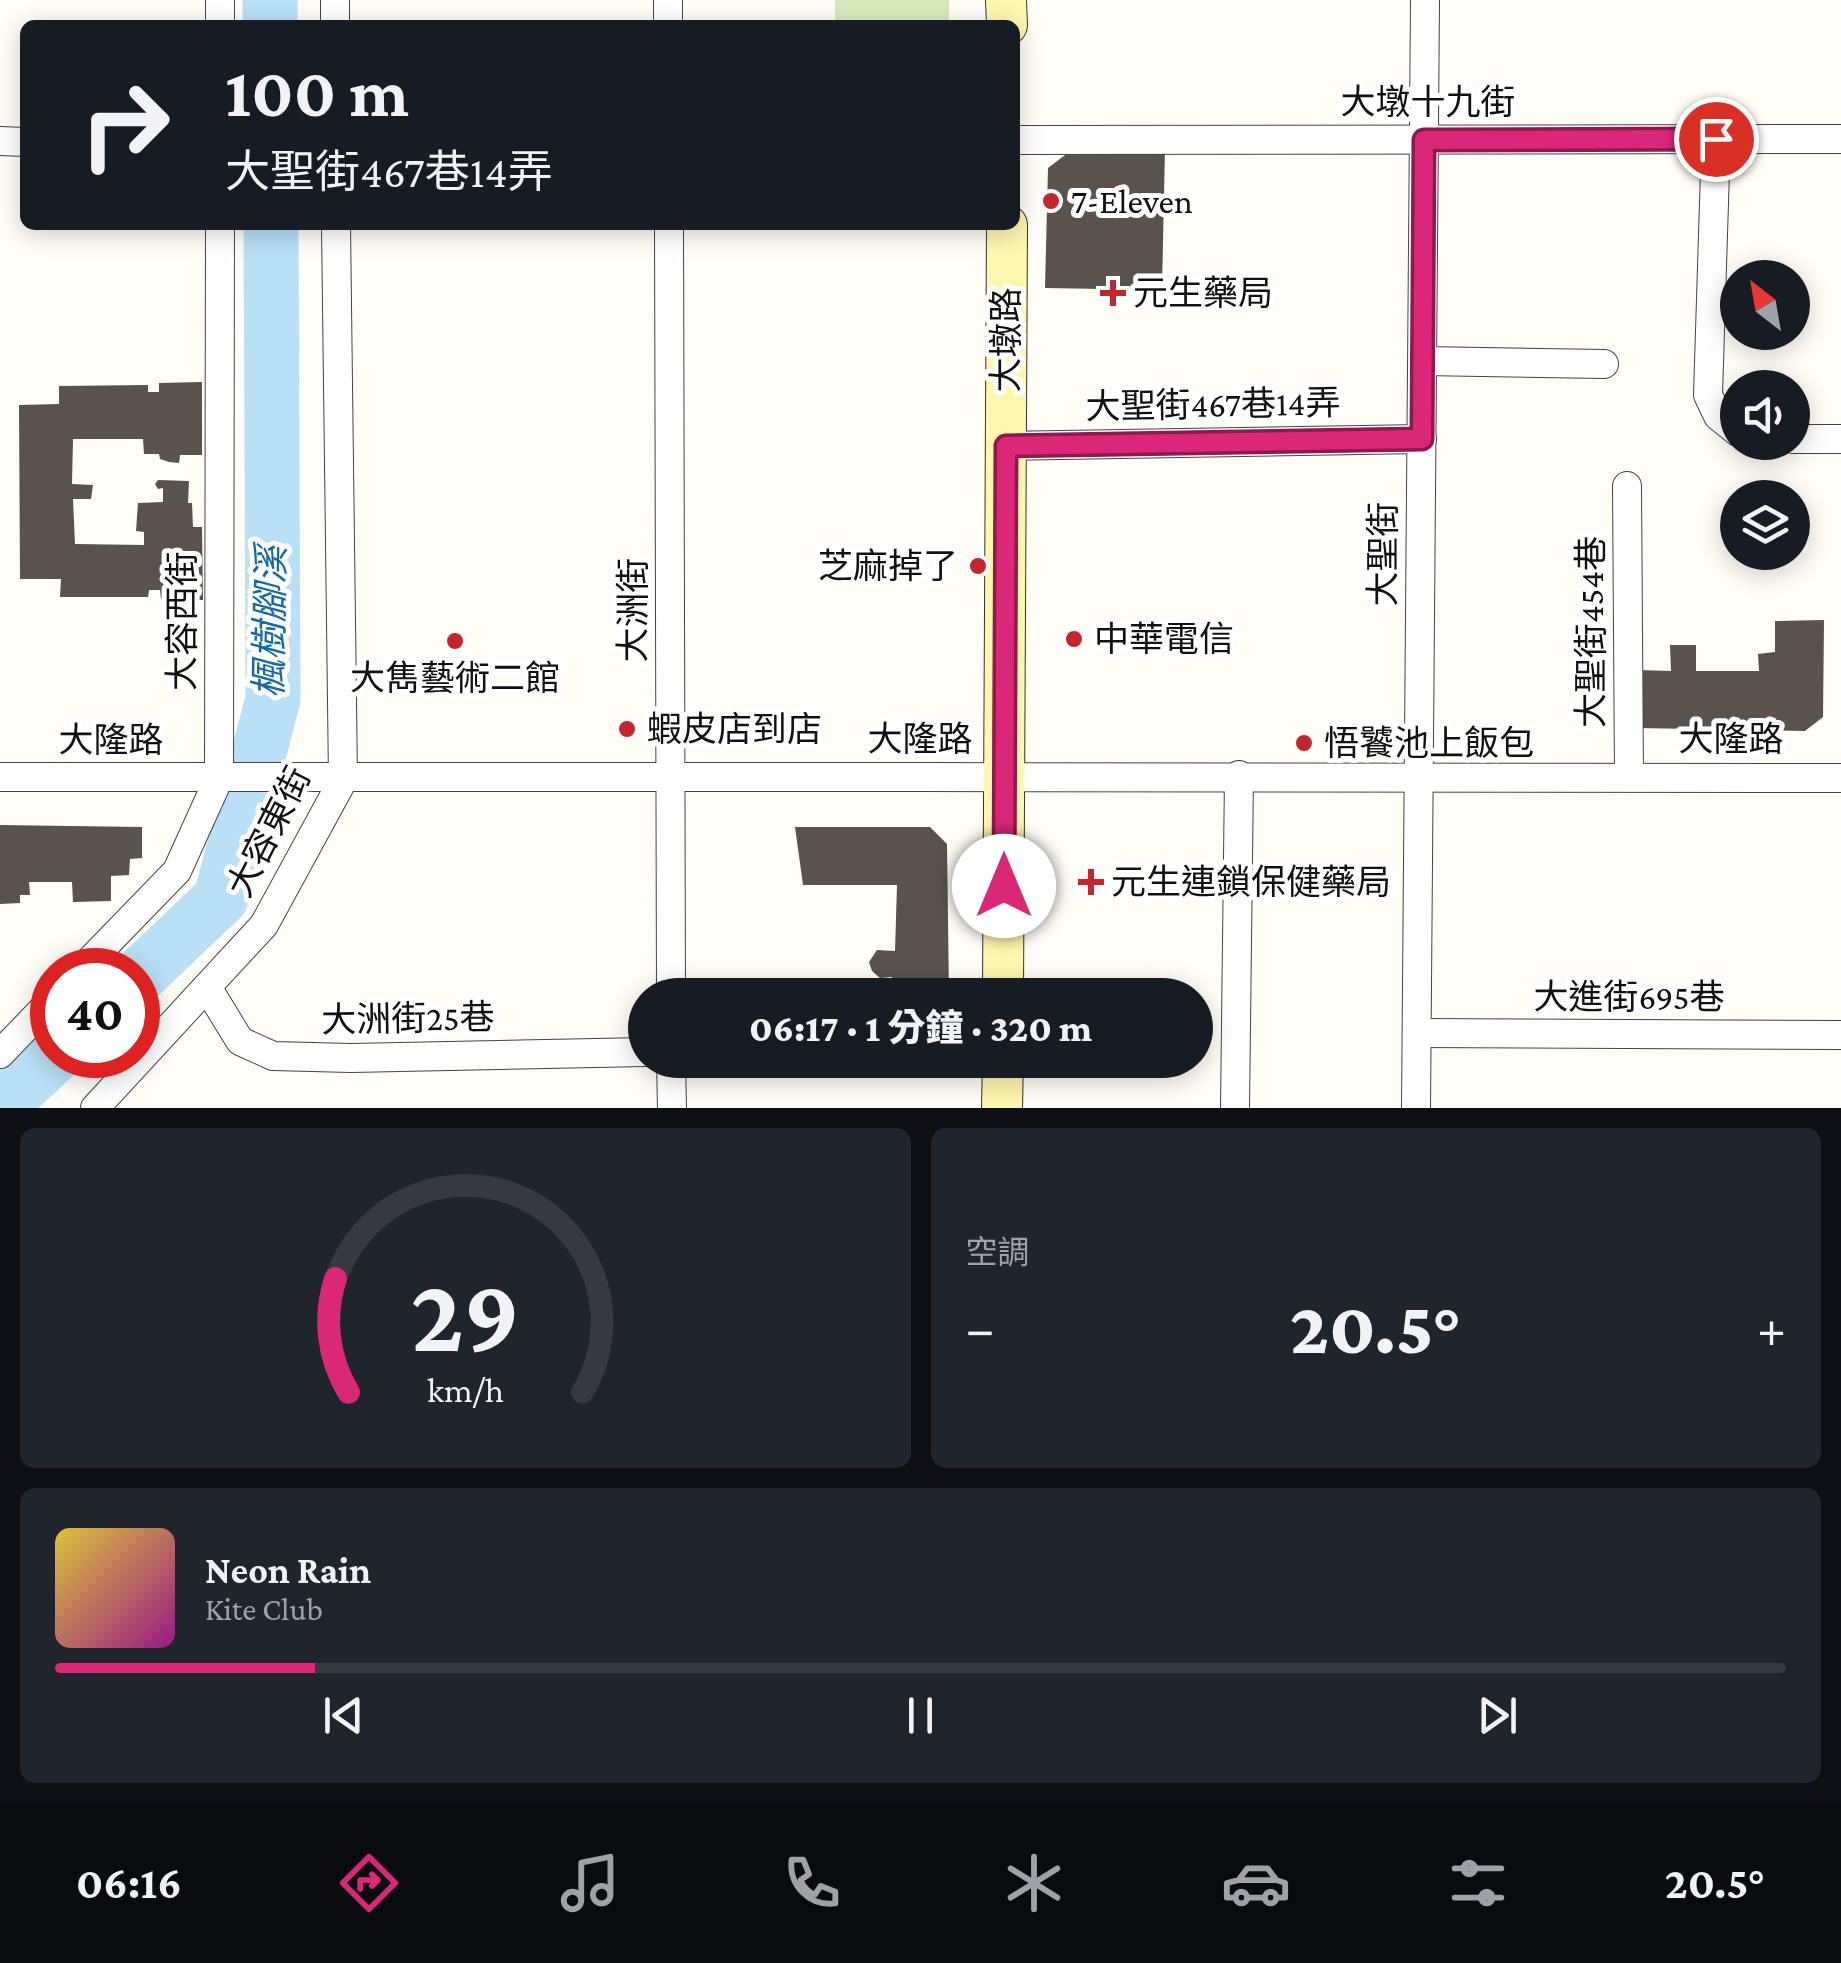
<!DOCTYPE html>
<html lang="zh-TW">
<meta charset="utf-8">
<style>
:root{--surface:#171b24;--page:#20242c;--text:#f1f3f6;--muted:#9ea1a6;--line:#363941;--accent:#db2777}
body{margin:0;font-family:"Crimson Pro","Noto Sans TC",serif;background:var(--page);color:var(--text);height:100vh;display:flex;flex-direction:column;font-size:38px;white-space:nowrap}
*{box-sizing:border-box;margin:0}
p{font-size:32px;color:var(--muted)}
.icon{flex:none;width:55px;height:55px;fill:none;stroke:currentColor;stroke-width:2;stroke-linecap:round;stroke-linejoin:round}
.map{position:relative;height:1108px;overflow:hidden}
.sheet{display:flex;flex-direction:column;gap:20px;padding:20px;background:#0d0f14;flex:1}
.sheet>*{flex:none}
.hud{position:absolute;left:20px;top:20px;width:1000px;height:210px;border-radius:15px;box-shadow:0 5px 25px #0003;background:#171b24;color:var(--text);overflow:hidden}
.needle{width:65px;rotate:329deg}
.controls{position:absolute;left:1720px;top:260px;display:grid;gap:20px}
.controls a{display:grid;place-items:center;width:90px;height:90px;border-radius:50%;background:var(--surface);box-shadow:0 5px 25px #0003;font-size:50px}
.speed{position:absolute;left:30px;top:948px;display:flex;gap:20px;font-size:50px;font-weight:700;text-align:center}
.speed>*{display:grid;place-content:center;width:130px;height:130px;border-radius:50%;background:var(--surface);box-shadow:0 5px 25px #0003;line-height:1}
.speed .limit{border:15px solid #d22;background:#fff;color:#111}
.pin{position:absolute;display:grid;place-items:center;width:85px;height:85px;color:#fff;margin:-42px;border:5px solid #fff;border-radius:50%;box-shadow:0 2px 10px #0007}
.me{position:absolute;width:110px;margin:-55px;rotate:0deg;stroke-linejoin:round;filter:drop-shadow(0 0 8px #0008)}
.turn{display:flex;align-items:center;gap:35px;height:210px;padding:0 40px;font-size:45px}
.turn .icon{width:130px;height:130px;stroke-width:2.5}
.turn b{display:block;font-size:70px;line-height:85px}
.big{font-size:75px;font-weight:800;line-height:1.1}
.sheet .widget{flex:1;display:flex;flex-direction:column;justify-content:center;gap:15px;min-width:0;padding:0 35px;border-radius:15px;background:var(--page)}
.sheet .dial{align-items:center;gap:0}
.dial svg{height:260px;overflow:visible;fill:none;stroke:var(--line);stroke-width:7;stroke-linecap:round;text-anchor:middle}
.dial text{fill:var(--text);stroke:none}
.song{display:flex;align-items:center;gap:30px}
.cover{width:120px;height:120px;border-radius:15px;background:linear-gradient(135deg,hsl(50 70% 55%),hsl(310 70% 35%))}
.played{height:10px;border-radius:5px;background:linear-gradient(90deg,var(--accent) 15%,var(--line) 15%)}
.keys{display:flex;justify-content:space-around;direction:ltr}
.heat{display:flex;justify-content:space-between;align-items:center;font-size:55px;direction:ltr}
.sheet .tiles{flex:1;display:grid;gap:20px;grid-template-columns:1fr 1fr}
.widget:last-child{grid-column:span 2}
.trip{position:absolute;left:628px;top:978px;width:585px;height:100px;border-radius:50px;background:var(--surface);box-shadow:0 5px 25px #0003;font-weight:800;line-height:100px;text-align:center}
.menu{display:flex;height:160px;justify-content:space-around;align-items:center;background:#090b0e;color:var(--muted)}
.menu .icon{width:70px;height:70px}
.menu .current{color:var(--accent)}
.menu b{font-size:45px;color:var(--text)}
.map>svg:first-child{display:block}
.green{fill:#d5ebbd}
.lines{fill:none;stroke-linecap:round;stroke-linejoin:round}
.river{stroke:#b9e0f7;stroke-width:55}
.building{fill:#5a524d}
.street-casing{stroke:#444;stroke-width:30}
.secondary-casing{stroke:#333;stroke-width:42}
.street{stroke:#fff;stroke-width:28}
.secondary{stroke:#fff6b0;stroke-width:40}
.route-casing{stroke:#8e194d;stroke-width:25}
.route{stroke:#db2777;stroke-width:18}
.poi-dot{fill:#c4262e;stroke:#fff;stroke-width:4}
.labels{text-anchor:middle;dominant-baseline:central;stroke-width:10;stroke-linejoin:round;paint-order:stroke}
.street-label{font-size:35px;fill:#111;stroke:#fff}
.poi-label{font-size:35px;fill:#111;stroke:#fff;text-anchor:start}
.water-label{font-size:38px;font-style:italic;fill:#1768a6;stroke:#fff}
</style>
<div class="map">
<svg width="1841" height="1108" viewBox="0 0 1841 1108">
<rect width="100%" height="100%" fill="#fffdf5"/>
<!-- green -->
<rect class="green" x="835" y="0" width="114" height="25"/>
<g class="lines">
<!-- river -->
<g class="river">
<path d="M270 0V25"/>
<path d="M138 977 221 898 273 699 271 225"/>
<path d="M0 1106 55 1055"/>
</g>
</g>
<!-- building -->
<g class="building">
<path d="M1165 149 1162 290 1045 288 1048 168 1069 152Z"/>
<path d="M202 382V455H180L179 463 169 462 160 459 159 454H144L143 439H73L72 484 93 485 91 499H73L75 544 144 545V532L136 531 138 503 163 502V488L158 489 155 484 158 480 189 481 188 503H192L193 527H202L203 600 161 599 160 590H149L148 597H60L61 579H20L19 405 59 404V386L148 385V392H159V383Z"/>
<path d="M1824 620 1823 717 1805 731 1637 728 1638 670 1671 671 1670 645H1696V671H1759L1758 654 1775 652V621Z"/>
<path d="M0 825 142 827V858L130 859 129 875 111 876V901L73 902 72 882H29L30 895H20V903L0 904Z"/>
<path d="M795 827H930L947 844 949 995H893L892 977 880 978 872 971 869 962 877 950 895 951 897 885H803Z"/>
</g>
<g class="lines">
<defs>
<g id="street">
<path d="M220 0V25"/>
<path d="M668 0V25"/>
<path d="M335 25V0"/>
<path d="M1716 139 1708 395 1718 416 1738 432"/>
<path d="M1015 140 1841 139"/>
<path d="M0 141 25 142"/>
<path d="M669 225 671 995"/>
<path d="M1423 361 1604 364"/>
<path d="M1792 439H1841"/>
<path d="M1005 446 1422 439"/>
<path d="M1627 486 1629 776"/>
<path d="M0 777C614 781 1227 773 1841 778"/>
<path d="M81 970 177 871 219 778 220 225"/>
<path d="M207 987 240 1041 273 1056 351 1058 645 1052"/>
<path d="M1417 1033 1841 1035"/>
<path d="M0 1054 52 1000"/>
<path d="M671 1060 672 1108"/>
<path d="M95 1108 264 925 343 780 336 225"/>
<path d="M1235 1108 1239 775"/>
<path d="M1416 1108 1425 0"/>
</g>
<g id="secondary">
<path d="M1006 0 1007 25"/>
<path d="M1003 995 1007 225"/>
<path d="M1002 1108 1003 1060"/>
</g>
</defs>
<!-- street casing -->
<use href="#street" class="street-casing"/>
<!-- secondary casing -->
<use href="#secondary" class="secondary-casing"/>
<!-- street -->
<use href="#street" class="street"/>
<!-- secondary -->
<use href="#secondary" class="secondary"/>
</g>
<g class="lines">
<defs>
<path id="route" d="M1004 886 1006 446 1422 439 1424 140 1716 139"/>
</defs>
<!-- route casing -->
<use href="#route" class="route-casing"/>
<!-- route -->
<use href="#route" class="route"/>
</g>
<!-- markers -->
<g class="poi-dot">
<circle cx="1051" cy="201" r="10"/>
<path d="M1108 278h10v10h10v10h-10v10h-10v-10h-10v-10h10z"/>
<circle cx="978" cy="566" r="10"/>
<circle cx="1074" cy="639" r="10"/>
<circle cx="455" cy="641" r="10"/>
<circle cx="627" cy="729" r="10"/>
<circle cx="1304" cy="743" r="10"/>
<path d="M1086 867h10v10h10v10h-10v10h-10v-10h-10v-10h10z"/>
</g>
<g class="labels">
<!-- street labels -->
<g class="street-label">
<text x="1428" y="102">大墩十九街</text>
<text transform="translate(1006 340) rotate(-90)">大墩路</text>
<text transform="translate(1213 405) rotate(-1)">大聖街467巷14弄</text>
<text transform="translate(1383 554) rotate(-90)">大聖街</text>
<text transform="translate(633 610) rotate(-90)">大洲街</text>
<text transform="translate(182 621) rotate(-90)">大容西街</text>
<text transform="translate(1591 632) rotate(-90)">大聖街454巷</text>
<text x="920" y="739">大隆路</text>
<text x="1731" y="739">大隆路</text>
<text x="111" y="740">大隆路</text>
<text transform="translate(269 832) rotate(-63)">大容東街</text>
<text x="1629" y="997">大進街695巷</text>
<text transform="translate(408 1019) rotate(-1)">大洲街25巷</text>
</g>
<!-- poi labels -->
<g class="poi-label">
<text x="1071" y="201">7-Eleven</text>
<text x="1133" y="293">元生藥局</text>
<text x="958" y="566" text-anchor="end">芝麻掉了</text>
<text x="1094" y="639">中華電信</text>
<text x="455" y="678" text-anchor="middle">大雋藝術二館</text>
<text x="647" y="729">蝦皮店到店</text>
<text x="1324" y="743">悟饕池上飯包</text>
<text x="1111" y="882">元生連鎖保健藥局</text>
</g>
<!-- water labels -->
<g class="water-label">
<text transform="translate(270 622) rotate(-89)">楓樹腳溪</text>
</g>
</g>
</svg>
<div class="controls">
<a><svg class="needle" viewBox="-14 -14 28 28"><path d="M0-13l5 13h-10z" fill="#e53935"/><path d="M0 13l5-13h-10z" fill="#9ea1a6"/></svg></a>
<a><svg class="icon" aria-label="sound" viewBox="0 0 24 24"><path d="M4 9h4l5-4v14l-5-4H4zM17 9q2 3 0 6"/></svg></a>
<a><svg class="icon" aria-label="layers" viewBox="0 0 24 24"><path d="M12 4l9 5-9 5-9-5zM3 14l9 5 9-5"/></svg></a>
</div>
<div class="speed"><div class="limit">40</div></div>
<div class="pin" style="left:1716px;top:139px;background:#d93025"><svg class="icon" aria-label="arrive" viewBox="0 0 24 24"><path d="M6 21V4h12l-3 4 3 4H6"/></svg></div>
<svg class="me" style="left:1004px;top:886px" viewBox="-20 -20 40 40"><circle r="19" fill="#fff"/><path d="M0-13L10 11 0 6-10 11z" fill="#db2777"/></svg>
<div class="trip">06:17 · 1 分鐘 · 320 m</div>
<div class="hud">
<div class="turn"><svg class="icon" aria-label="right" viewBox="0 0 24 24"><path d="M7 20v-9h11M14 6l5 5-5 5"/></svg><div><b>100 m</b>大聖街467巷14弄</div></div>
</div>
</div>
<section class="sheet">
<div class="tiles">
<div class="widget dial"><svg viewBox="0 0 100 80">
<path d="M14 69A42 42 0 1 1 86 69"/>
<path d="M14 69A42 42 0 0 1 10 34" stroke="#db2777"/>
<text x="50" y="56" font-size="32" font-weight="700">29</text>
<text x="50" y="72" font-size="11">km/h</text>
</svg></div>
<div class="widget"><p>空調</p>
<div class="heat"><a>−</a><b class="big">20.5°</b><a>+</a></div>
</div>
<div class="widget">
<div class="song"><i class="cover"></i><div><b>Neon Rain</b><p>Kite Club</p></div></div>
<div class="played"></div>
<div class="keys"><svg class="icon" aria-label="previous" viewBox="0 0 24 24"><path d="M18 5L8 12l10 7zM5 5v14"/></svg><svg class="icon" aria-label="pause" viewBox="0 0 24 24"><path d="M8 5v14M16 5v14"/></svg><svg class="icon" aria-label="next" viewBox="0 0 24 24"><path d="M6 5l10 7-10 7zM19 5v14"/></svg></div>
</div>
</div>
</section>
<nav class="menu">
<b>06:16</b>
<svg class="icon current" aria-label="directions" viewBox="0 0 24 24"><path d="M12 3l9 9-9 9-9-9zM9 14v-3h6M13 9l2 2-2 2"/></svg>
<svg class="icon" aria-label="music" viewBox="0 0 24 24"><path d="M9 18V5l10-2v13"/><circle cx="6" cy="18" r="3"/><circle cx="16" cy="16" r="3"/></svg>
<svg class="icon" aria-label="phone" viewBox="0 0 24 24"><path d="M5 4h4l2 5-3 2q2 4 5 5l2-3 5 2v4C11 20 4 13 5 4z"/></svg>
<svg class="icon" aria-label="climate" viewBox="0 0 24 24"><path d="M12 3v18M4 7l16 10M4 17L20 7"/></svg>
<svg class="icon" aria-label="car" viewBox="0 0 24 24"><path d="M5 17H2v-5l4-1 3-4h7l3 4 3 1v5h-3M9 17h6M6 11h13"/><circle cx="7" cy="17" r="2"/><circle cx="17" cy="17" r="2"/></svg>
<svg class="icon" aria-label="filters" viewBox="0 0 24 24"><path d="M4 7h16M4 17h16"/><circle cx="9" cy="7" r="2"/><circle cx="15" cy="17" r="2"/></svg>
<b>20.5°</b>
</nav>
